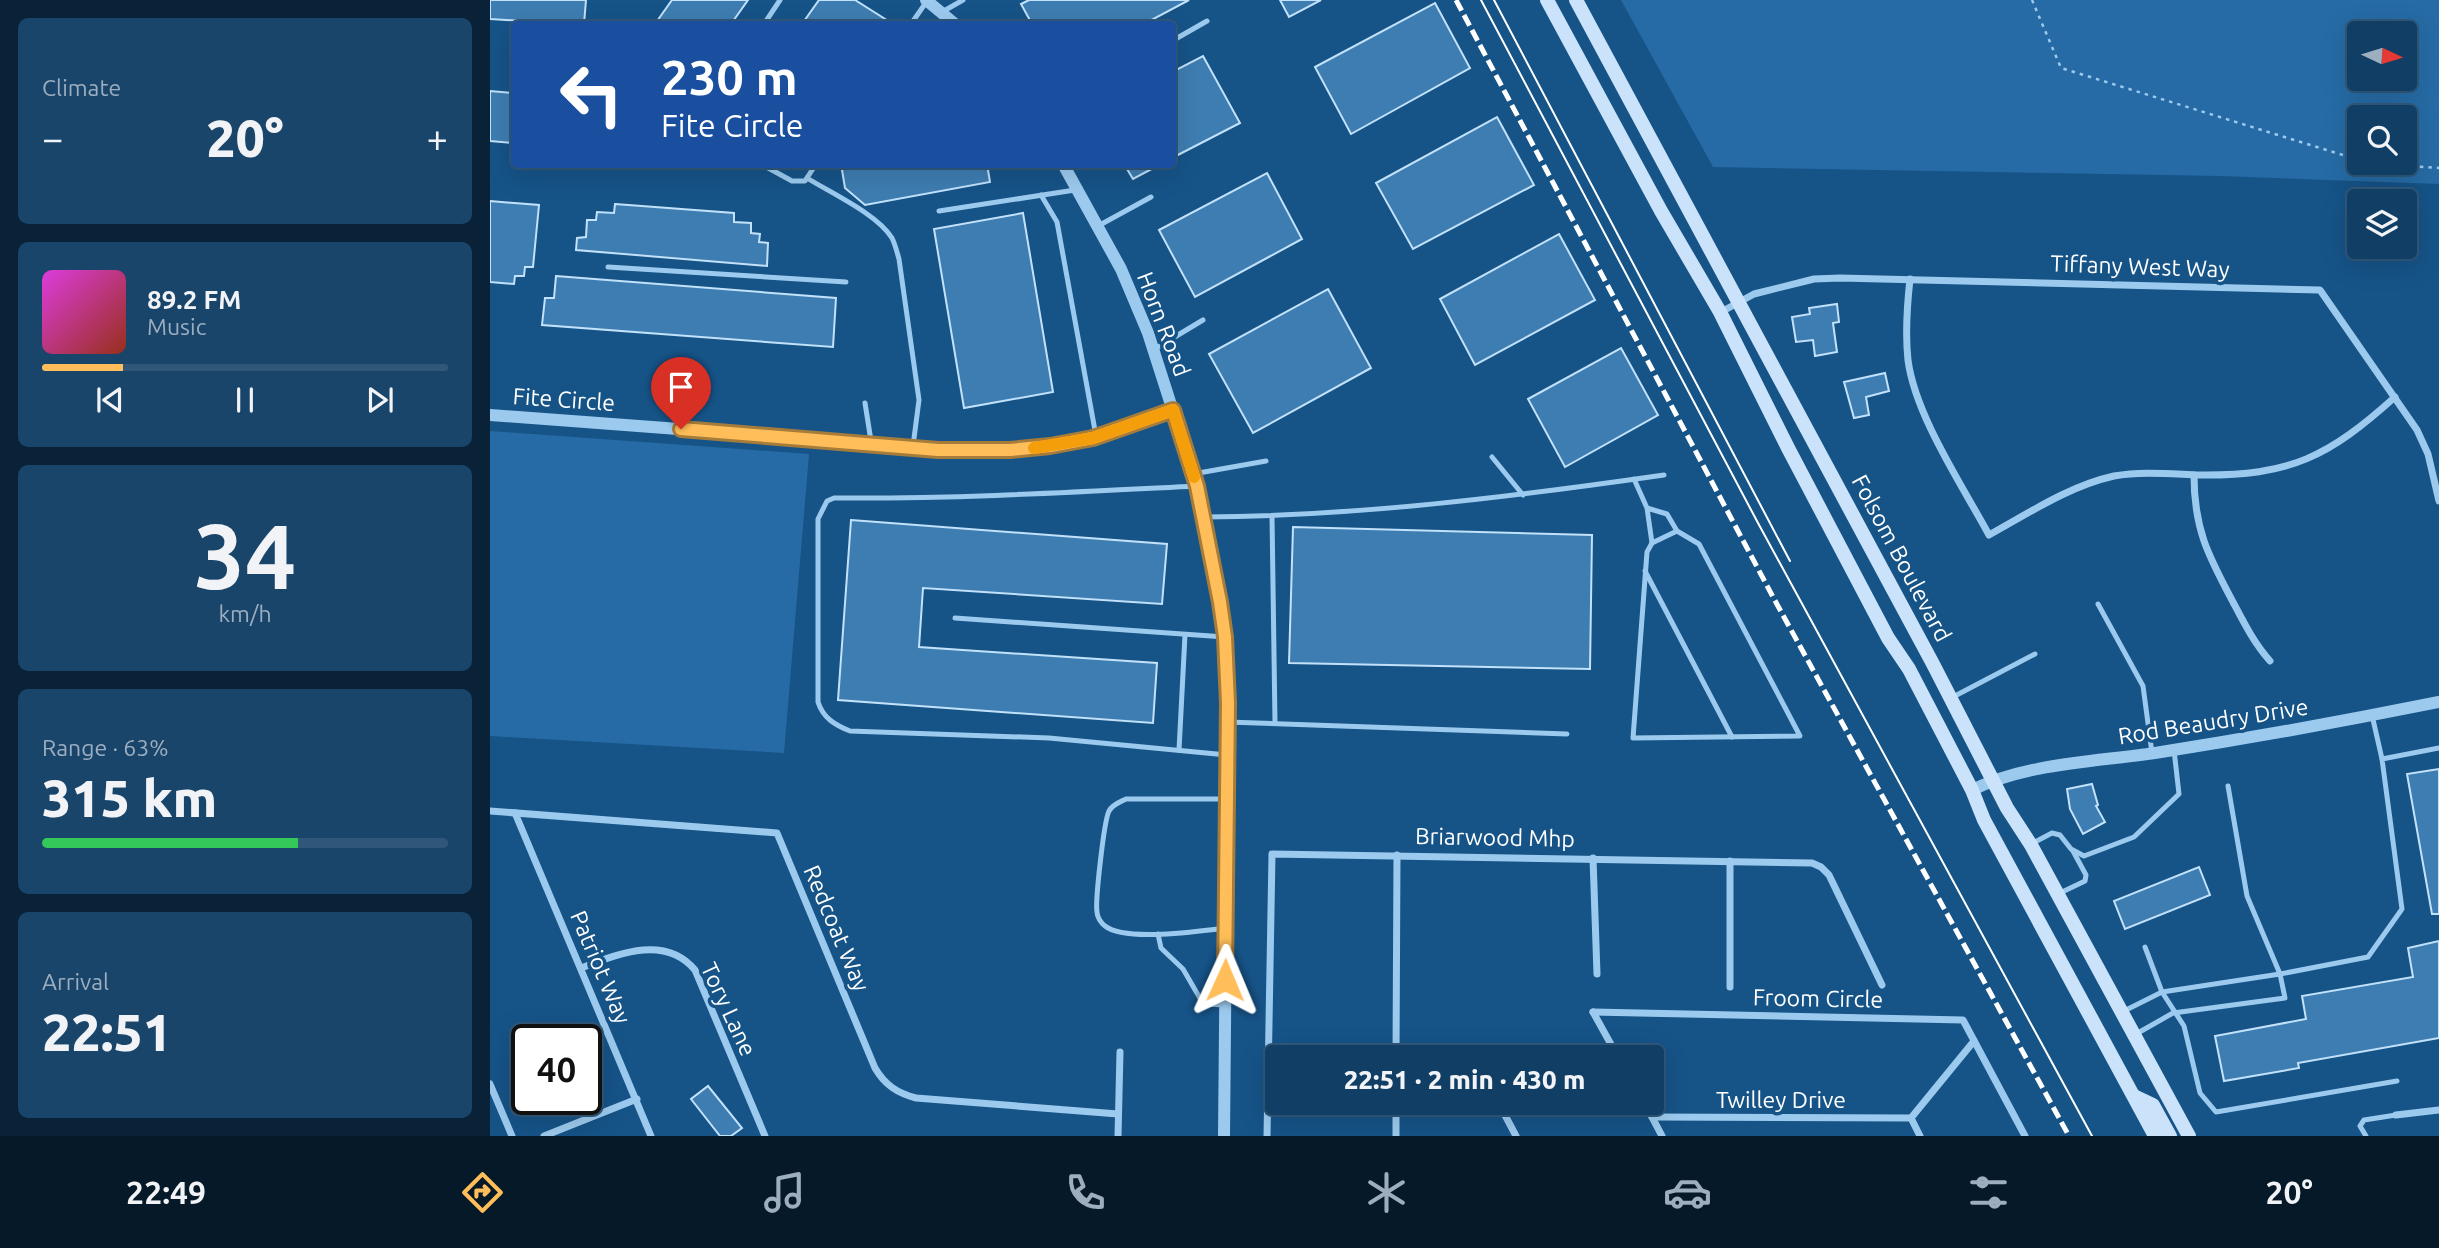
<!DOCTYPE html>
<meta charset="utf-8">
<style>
:root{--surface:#103e65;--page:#19456b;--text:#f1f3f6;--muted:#9caebf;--line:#305779;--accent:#ffbe59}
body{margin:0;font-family:Ubuntu,sans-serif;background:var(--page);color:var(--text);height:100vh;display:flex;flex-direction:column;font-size:26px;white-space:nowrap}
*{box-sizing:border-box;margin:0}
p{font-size:23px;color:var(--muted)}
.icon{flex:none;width:38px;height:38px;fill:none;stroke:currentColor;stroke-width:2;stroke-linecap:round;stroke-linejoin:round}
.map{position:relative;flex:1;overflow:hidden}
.sheet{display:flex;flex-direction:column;gap:18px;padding:18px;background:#092238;width:490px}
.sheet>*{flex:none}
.top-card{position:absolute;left:21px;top:21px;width:665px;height:147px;border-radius:7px;box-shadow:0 7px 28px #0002,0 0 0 2px var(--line);background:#1a4fa0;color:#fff;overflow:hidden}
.needle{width:46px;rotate:94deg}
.controls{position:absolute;left:1857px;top:21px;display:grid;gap:14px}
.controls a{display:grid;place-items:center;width:70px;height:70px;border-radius:7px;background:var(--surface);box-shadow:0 7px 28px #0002,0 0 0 2px var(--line);font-size:35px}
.speed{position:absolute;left:21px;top:1024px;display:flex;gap:14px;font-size:35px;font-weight:700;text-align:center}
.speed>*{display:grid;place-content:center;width:91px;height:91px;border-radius:50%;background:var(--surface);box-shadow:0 7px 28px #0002,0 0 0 2px var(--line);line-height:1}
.speed .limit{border:4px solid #111;border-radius:10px;background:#fff;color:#111}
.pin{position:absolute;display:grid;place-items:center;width:60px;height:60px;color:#fff;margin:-72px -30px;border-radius:50% 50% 50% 0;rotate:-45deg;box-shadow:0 0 7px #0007}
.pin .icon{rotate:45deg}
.me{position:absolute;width:77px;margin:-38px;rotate:1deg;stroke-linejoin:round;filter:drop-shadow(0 0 5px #0008)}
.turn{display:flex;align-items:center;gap:24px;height:147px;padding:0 35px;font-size:32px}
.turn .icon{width:91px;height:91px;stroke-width:2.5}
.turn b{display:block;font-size:49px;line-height:60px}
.big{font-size:52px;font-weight:800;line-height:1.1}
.sheet .card{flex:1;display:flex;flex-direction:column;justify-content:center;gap:10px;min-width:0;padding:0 24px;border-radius:10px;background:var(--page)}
.sheet .dial{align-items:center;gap:0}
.dial b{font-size:91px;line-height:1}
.song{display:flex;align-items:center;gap:21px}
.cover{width:84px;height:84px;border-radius:10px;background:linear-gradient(135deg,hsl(300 70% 55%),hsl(10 70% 35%))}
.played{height:7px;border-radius:4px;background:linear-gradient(90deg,var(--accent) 20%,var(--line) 20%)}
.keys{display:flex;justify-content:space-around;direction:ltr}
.heat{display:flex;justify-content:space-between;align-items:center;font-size:38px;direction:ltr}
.charge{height:10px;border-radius:5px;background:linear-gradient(90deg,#34c759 63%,var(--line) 0)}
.trip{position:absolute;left:775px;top:1045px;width:399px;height:70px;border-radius:7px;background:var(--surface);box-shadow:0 7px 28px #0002,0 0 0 2px var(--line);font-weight:800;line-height:70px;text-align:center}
.menu{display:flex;height:112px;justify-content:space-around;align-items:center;background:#061928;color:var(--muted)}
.menu .icon{width:49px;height:49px}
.menu .selected{color:var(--accent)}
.menu b{font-size:32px;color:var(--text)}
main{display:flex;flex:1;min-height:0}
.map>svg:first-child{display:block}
.green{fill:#266ba5;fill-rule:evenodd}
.building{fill:#3e7db1;stroke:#c2e1fa;stroke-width:2}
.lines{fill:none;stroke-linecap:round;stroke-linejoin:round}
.path{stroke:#9ccaee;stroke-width:2.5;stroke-dasharray:3.5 5;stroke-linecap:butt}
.service{stroke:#9ccaee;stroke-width:5}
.minor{stroke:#9ccaee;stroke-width:7}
.tertiary{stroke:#9ccaee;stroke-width:12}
.secondary{stroke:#cae3fa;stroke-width:14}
.tram{stroke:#fff;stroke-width:2}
.rail{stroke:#fff;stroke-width:5;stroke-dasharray:12 5;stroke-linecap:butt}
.route-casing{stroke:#a67c3a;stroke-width:18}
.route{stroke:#ffbe59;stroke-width:12}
.slow{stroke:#f59e0b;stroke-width:12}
.labels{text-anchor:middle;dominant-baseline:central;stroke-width:7;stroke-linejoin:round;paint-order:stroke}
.street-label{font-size:23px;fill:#fff;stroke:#165387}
</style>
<main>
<section class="sheet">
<div class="card"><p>Climate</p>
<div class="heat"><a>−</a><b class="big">20°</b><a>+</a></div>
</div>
<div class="card">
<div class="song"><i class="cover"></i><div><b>89.2 FM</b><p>Music</p></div></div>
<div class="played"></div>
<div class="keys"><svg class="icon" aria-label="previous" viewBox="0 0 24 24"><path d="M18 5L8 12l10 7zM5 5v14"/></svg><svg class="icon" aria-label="pause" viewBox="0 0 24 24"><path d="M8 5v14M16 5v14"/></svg><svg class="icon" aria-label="next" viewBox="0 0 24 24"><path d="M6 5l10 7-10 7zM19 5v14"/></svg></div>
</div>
<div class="card dial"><b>34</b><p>km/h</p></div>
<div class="card"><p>Range · 63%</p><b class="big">315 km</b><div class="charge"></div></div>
<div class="card"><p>Arrival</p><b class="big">22:51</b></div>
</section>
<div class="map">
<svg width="1949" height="1136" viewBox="0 0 1949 1136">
<rect width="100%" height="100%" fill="#165387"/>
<!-- green -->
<g class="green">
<path d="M1131 0H1949V184L1731 176 1223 167ZM1869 33H1914V79H1869ZM1869 117H1914V163H1869Z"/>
<path d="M0 431 319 454 294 753 0 736Z"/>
</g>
<!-- building -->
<g class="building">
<path d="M0 0H96L94 24H34V21L0 19Z"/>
<path d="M182 0H258L241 24H165Z"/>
<path d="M329 0H365L403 24H312Z"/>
<path d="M539 0H699L654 24H542L531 4Z"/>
<path d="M790 0H831L799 17Z"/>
<path d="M945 3 980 68 861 134 825 67Z"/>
<path d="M713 56 750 123 682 158V72Z"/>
<path d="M0 91 24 93V143L0 141Z"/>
<path d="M1007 117 1044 185 923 249 886 183Z"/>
<path d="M351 164H497L500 182 375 205 355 188Z"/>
<path d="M634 164H671L643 179Z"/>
<path d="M777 173 812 239 705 297 669 230Z"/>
<path d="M0 201 49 205 43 267H35L34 276H25L24 284 0 282Z"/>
<path d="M125 204 244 213V222L261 223V233L270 234 269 242 278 243 277 266 86 250 87 238 96 237 97 220H106L107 212 124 213Z"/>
<path d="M533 213 563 392 474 408 444 229Z"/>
<path d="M1069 234 1105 300 985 365 950 299Z"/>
<path d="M66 276 346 298 343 347 52 325 55 298H64Z"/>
<path d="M838 289 881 368 763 433 719 354Z"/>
<path d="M1347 304 1349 322 1343 323 1347 352 1325 356 1323 340 1306 342 1302 317 1320 314 1319 308Z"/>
<path d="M1131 348 1168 415 1075 467 1038 399Z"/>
<path d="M1395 373 1399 391 1376 397 1379 415 1364 418 1354 382Z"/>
<path d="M361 520 677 544 672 604 433 588 429 647 667 663 663 723 348 700Z"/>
<path d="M803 527 1102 535 1100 669 799 663Z"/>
<path d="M1949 769V914H1942L1917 774Z"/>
<path d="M1602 784 1608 805 1606 806 1615 822 1593 834 1580 809 1577 789Z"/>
<path d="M1709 867 1720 895 1635 929 1624 901Z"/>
<path d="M1949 941V1038L1808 1063 1809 1068 1734 1081 1725 1036 1816 1019 1812 996 1923 977 1918 948Z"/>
<path d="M218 1086 252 1128 241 1136H230L201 1099Z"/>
</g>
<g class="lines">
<!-- path -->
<g class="path">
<path d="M1542 0 1571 68 1869 160"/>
<path d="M1879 163 1949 168"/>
</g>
<!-- service -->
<g class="service">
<path d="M452 12 473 0"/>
<path d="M274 24 290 0"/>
<path d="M421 24 437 1"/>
<path d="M682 41 717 21"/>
<path d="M271 164 302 181H315L326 164"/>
<path d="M317 178C341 193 387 214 402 238 405 244 407 252 409 259L429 400 423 446"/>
<path d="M551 195 567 222 606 436"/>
<path d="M449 211 585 190"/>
<path d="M608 226 661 197"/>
<path d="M118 267 356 282"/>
<path d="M663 350 713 320"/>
<path d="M375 403 381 441"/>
<path d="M1002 457 1033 495"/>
<path d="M703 474 776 461"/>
<path d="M1144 479 1157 508 1162 543 1157 552 1143 738 1310 736 1209 544 1187 531 1177 514 1157 508"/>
<path d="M707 486C586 492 465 499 344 498L337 501 328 519V702C333 718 345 725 360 731L559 738 737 755"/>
<path d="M782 516 785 723"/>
<path d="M714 517C867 516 1021 497 1174 475"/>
<path d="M1162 543 1187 531"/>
<path d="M1155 571 1242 737"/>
<path d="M1608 604 1653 686 1662 753"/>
<path d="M465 618 735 637"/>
<path d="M1461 698 1545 654"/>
<path d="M1882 715 1892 759"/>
<path d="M737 722 1077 734"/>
<path d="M689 750 695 635"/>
<path d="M1541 844 1562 833 1570 835 1581 849 1594 856 1644 837 1689 794 1684 750"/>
<path d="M1568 894 1595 881 1596 875 1583 851"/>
<path d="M736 928C709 931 635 942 615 926 611 923 607 917 607 912 605 901 614 821 619 811 623 804 630 802 636 799H737"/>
<path d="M668 934 671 948 693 969 711 1000 717 1004 734 1005"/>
<path d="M1655 947 1672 992 1694 1026 1710 1093 1726 1112 1907 1081"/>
<path d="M1632 1012 1672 992 1790 974 1757 896 1738 786"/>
<path d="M1646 1034 1683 1013 1795 998 1790 974 1878 957 1912 909 1892 759 1949 748"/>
<path d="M1876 1136 1870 1126 1874 1120 1906 1115"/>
</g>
<!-- minor -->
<g class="minor">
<path d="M1420 279C1417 306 1415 333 1418 360 1425 415 1472 485 1499 535 1539 513 1579 486 1624 476 1652 471 1681 474 1709 475 1801 476 1838 457 1905 397"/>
<path d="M1231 312 1264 294 1324 279 1350 278 1830 290 1927 430 1938 454 1949 501"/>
<path d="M1704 475C1704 529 1718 555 1743 602 1754 623 1764 643 1780 661"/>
<path d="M0 811 287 833 385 1068C395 1085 407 1093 426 1098L628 1114"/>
<path d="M25 813 161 1136"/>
<path d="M1103 858 1107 974"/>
<path d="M91 968C128 954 175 934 205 970L275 1136"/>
<path d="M1240 987V861"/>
<path d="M1103 1012 1473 1020 1535 1136"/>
<path d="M1103 1012 1128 1057"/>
<path d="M906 1057 907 855"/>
<path d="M0 1084 22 1136"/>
<path d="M1008 1102 1026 1136"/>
<path d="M1154 1102 1172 1136"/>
<path d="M1906 1115 1949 1110"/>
<path d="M1162 1117 1421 1118"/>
<path d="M54 1136 147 1099"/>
<path d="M628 1136 630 1052"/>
<path d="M777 1136 782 854 1322 863 1331 867 1339 875 1392 985"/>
<path d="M906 1136V1102"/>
<path d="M1430 1136 1421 1118 1484 1041"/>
</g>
<!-- tertiary -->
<g class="tertiary">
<path d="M436 0 465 24"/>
<path d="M573 164 631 269 658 333 707 486 730 602 735 637 738 703 734 1136"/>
<path d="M0 415 484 451 560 446 603 438 683 410"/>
<path d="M1482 790C1538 763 1604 762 1665 753 1760 738 1855 721 1949 702"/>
</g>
<!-- secondary -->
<g class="secondary">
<path d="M1057 0 1171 211 1230 312 1298 448 1398 638 1419 669 1482 790 1494 820 1665 1136"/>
<path d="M1086 0 1443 664 1517 808 1541 845 1699 1136"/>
<path d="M1644 1096 1663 1105 1680 1136"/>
</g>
<!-- tram -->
<g class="tram">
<path d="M991 0 1268 523 1602 1136"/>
<path d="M1004 0 1300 561"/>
</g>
<!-- rail -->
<path class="rail" d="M966 0 1283 597 1579 1136"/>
</g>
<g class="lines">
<defs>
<path id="route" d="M191 429 448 450H520L560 446 603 438 683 410 707 486 730 602 735 637 738 703 735 980"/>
</defs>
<!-- route casing -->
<use href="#route" class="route-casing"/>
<!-- route -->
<use href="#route" class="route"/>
<!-- slow -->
<path class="slow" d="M544 448 603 438 683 410 704 477"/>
</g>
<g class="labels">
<!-- street labels -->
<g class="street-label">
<text transform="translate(1650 266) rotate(2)">Tiffany West Way</text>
<text transform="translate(674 324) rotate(69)">Horn Road</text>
<text transform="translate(74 399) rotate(4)">Fite Circle</text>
<text transform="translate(1412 558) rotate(62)">Folsom Boulevard</text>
<text transform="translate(1723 721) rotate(-9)">Rod Beaudry Drive</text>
<text transform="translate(1005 837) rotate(1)">Briarwood Mhp</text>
<text transform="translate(347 928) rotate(67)">Redcoat Way</text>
<text transform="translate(111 967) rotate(67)">Patriot Way</text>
<text transform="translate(1328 998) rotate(1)">Froom Circle</text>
<text transform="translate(239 1009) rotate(65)">Tory Lane</text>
<text x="1291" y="1099">Twilley Drive</text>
</g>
</g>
</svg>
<div class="controls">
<a><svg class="needle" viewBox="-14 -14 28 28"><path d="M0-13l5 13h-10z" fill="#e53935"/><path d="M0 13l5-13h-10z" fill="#9caebf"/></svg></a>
<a><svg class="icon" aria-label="search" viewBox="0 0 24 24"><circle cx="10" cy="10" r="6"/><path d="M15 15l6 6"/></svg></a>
<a><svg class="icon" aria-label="layers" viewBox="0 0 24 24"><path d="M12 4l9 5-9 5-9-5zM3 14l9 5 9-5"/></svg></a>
</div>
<div class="speed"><div class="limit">40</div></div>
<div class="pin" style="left:191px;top:429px;background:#d93025"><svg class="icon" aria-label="arrive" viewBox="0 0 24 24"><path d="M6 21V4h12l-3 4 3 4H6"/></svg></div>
<svg class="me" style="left:735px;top:980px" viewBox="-20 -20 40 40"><path d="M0-17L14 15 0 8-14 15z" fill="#ffbe59" stroke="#fff" stroke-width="4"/></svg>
<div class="trip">22:51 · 2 min · 430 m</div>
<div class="top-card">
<div class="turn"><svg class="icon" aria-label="left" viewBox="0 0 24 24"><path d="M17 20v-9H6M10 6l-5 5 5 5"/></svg><div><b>230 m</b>Fite Circle</div></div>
</div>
</div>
</main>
<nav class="menu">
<b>22:49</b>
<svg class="icon selected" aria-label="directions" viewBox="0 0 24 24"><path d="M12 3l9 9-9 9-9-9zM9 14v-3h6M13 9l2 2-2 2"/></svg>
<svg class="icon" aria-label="music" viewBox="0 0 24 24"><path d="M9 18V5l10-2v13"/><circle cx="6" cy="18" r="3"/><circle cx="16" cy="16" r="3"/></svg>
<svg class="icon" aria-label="phone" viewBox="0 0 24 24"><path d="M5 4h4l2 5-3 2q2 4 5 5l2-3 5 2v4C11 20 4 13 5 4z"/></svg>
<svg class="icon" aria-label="climate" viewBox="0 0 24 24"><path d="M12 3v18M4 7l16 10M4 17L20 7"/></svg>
<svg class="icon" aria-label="car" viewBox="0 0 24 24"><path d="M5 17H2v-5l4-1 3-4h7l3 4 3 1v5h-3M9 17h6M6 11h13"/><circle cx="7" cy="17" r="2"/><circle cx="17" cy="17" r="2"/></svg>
<svg class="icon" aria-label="filters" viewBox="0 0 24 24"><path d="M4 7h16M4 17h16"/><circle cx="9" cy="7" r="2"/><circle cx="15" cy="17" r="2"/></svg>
<b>20°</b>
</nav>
